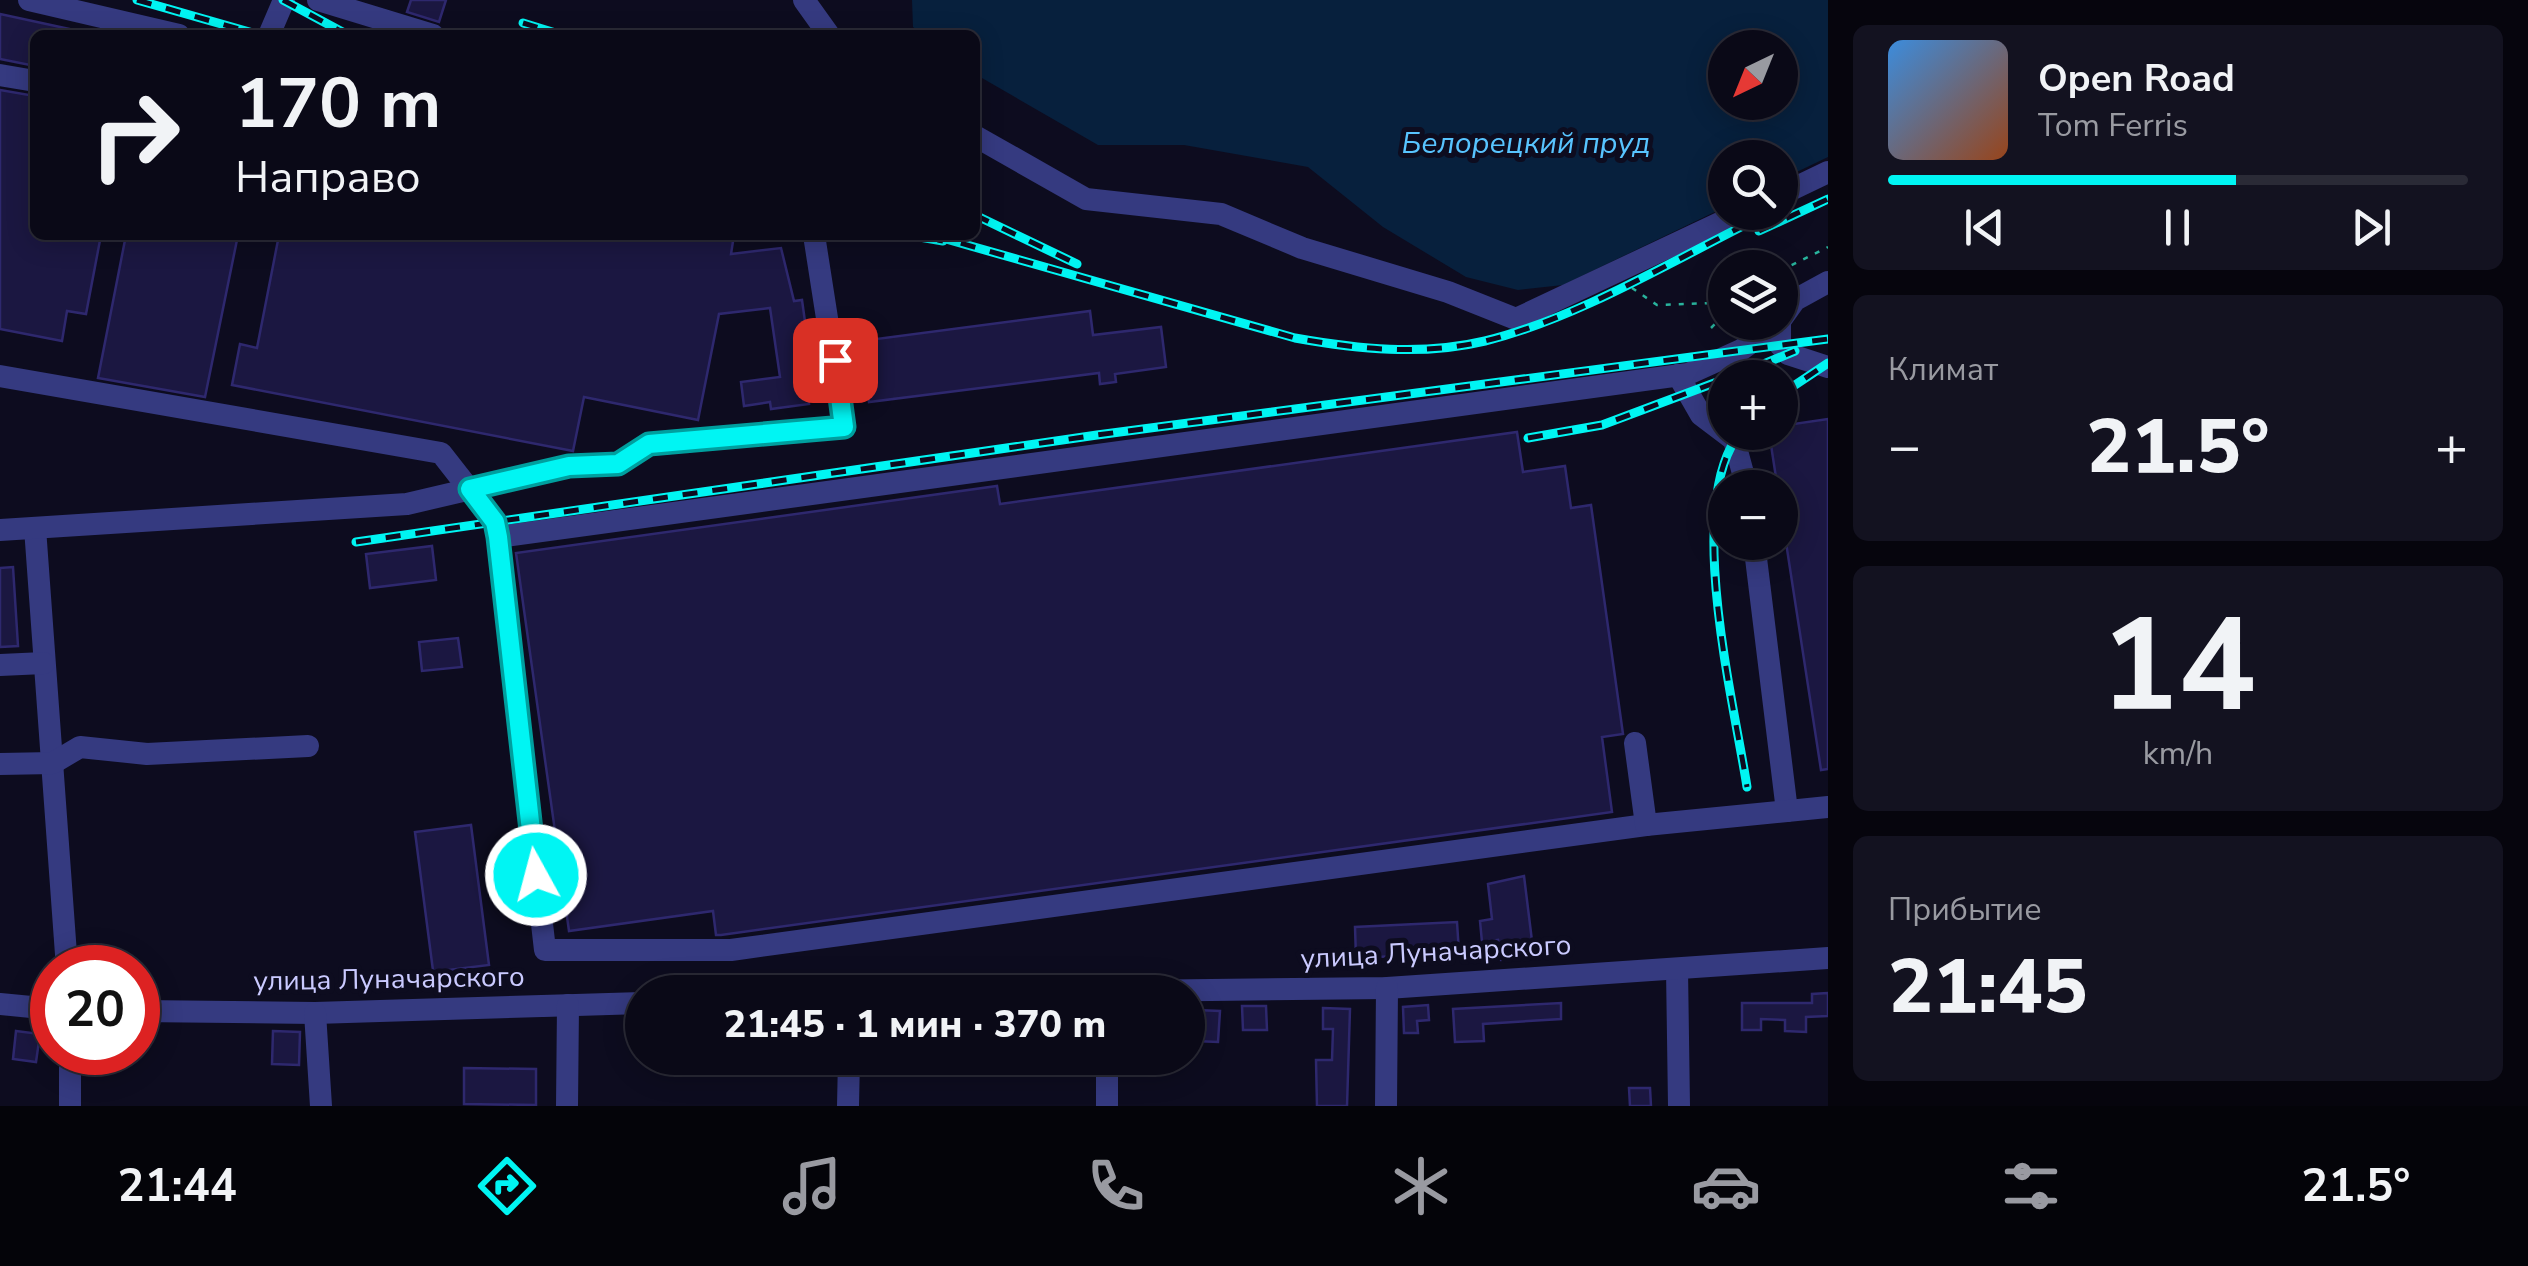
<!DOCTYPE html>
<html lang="ru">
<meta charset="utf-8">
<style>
:root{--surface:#0a0917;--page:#131220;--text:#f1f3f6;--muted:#999aa1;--line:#2a2a36;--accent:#00f5f3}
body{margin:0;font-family:"Nunito Sans",sans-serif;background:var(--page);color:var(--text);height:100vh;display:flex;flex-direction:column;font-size:38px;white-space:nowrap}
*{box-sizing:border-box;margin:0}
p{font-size:32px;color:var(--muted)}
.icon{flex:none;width:55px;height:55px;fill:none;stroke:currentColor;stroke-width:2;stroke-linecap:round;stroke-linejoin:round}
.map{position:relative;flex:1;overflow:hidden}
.drawer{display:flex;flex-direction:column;gap:25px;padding:25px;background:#06050d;width:700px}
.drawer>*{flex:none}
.banner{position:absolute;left:30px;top:30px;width:950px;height:210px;border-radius:15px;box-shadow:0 5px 25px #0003,0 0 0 2px var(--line);background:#0a0917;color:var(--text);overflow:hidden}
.needle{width:65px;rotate:223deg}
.tools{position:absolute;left:1708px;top:30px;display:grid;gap:20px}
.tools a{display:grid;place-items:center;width:90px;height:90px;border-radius:50%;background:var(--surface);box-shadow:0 5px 25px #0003,0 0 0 2px var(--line);font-size:50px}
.speed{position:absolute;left:30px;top:945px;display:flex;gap:20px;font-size:50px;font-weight:700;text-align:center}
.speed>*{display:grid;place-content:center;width:130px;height:130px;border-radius:50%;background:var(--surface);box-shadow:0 5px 25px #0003,0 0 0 2px var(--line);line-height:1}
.speed .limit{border:15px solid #d22;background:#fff;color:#111}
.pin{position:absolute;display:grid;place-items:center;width:85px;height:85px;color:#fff;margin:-42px;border-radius:20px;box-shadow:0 5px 15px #0006}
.me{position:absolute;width:110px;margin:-55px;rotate:353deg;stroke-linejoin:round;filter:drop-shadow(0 0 8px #0008)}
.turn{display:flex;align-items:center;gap:35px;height:210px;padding:0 40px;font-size:45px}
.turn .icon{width:130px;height:130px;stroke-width:2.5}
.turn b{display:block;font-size:70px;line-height:85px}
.big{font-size:75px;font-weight:800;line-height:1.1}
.drawer .card{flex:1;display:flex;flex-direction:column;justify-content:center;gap:15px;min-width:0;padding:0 35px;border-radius:15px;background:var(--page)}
.drawer .dial{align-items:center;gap:0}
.dial b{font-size:130px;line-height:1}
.song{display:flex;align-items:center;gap:30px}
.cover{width:120px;height:120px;border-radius:15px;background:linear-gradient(135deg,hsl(210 70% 55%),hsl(20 70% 35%))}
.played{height:10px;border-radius:5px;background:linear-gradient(90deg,var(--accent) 60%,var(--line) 60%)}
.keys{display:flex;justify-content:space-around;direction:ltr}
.heat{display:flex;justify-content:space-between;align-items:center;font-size:55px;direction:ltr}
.trip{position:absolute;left:625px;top:975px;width:580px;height:100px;border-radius:50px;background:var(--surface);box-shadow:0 5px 25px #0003,0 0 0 2px var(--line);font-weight:800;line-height:100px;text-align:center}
.dock{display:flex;height:160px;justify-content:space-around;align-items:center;background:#040409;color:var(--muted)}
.dock .icon{width:70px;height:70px}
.dock .active{color:var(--accent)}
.dock b{font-size:45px;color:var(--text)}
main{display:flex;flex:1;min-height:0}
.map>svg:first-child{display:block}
.water{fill:#07203d;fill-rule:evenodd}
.building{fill:#1b1741;stroke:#2e286e;stroke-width:2.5}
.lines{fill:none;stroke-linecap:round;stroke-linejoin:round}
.path{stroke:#29b49d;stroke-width:2.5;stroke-dasharray:5 8;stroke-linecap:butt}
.minor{stroke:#353a80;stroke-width:22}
.rail-casing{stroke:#00f5f3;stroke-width:9}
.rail{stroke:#0d0c1f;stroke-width:5;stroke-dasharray:15;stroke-linecap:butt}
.route-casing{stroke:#009f9e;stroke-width:25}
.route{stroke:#00f5f3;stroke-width:18}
.labels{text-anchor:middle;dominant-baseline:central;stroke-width:10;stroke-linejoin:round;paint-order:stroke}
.street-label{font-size:28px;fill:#cacaff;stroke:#0d0c1f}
.water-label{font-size:30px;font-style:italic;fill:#58c4ff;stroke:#0d0c1f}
</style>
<main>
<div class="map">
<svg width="1828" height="1106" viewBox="0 0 1828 1106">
<rect width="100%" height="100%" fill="#0d0c1f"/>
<!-- water -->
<path class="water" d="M912 0H1828V157L1780 180V158H1725V207L1563 285 1518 290 1466 277 1383 227 1308 167 1184 145H1098L975 74V35H923L913 27ZM1725 48H1780V102H1725Z"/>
<!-- building -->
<g class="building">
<path d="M411 0H446L439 22 407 12Z"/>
<path d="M0 14 74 30 73 35H35V66L0 59Z"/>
<path d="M0 90 35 96V235H101L86 314 67 311 62 341 0 329Z"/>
<path d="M126 235H238L205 397 98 378Z"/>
<path d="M279 235H734L731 254 781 248 794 301 802 300 813 379 806 380 809 404 771 409 770 402 744 406 741 382 780 377 770 308 719 314 698 420 584 397 573 451 232 385 240 344 257 348Z"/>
<path d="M1090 311 1093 335 1161 327 1166 367 1115 374 1116 382 1100 384 1099 373 869 402 861 341Z"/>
<path d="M1828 419V769L1821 770 1769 432H1780V426Z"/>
<path d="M1517 432 1523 472 1565 466 1571 508 1591 505 1623 734 1602 737 1612 812 721 935H716L713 911 569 931 516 553 997 486 1000 504Z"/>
<path d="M432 546 436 580 370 588 366 554Z"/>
<path d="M13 567 18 646 0 647V568Z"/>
<path d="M458 638 462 667 422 671 419 642Z"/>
<path d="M471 825 489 965 448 970 450 984 435 986 415 832Z"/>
<path d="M1524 876 1534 957 1501 960 1498 940 1482 942 1480 921 1492 919 1488 884Z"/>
<path d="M1457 922 1459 953 1356 958 1355 927Z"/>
<path d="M1828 993V1016L1806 1017V1032L1785 1031V1020L1761 1019V1030H1742V1003H1812V994Z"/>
<path d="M1561 1003V1019L1483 1024 1484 1041 1455 1042 1453 1009Z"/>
<path d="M1428 1005 1429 1020 1417 1021 1418 1033H1404L1403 1007Z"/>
<path d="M1242 1006H1266L1267 1030H1243Z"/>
<path d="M1323 1008 1350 1009 1347 1106H1317L1316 1060H1332L1333 1029H1323Z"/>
<path d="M1196 1010 1220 1011 1218 1042 1195 1041Z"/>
<path d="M16 1031 40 1034 36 1062 13 1059Z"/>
<path d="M273 1031 300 1032 299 1065 272 1064Z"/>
<path d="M464 1068 536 1069V1105L464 1104Z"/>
<path d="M1629 1088H1650L1651 1106H1630Z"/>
</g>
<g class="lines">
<!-- path -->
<g class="path">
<path d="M1780 271 1828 247"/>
<path d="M1632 288 1657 305 1714 303 1723 316"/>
<path d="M1711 328 1725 314"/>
</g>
<!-- minor -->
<g class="minor">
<path d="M29 0 179 35"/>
<path d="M318 0 433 35"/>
<path d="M804 0 829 35"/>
<path d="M269 35 284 0"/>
<path d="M0 75 35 81"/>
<path d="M975 136 1086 199 1221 214 1302 248 1448 292 1516 319 1743 212"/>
<path d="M1780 195 1828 172"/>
<path d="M1780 321 1795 300 1828 282"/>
<path d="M1780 322V345L1788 354 1828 367"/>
<path d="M1678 375 1701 415 1734 440 1747 488"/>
<path d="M0 376 441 453 495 522 498 537 1688 374 1741 350 1779 322"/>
<path d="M35 528 67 968"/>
<path d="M0 530 407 504 569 466 618 464 649 445 844 427 814 235"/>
<path d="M498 537 545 950H731L1646 825"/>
<path d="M1754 542 1787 811"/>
<path d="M0 665 44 663"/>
<path d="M1635 743 1646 825 1828 807"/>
<path d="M0 764 53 763 80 747 147 754 308 746"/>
<path d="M1677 969 1679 1106"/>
<path d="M1046 992 1387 988 1828 958"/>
<path d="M0 1004 52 1009"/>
<path d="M138 1011 315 1013 642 1003"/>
<path d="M315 1013 321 1106"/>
<path d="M1107 1058V1106"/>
<path d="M70 1106V1052"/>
<path d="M567 1106 568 1005"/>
<path d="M848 1106 849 1058"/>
<path d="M1386 1106 1387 988"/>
</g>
<defs>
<g id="rail">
<path d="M137 0 260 35"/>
<path d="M283 0 348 35"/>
<path d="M523 23 562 35"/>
<path d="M975 215 1077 264"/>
<path d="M1759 231 1828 199"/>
<path d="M908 235 943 241"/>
<path d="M932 235 1295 338C1357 349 1422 356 1485 341 1580 318 1682 255 1771 212"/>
<path d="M1730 378 1795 351"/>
<path d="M1780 395 1828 363"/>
<path d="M1741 432C1683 500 1734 702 1747 787"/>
<path d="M1528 438 1602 425 1725 379"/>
<path d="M356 542 1097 435 1828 339"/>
</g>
</defs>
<!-- rail casing -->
<use href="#rail" class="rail-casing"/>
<!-- rail -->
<use href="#rail" class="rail"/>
</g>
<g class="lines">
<defs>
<path id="route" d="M536 875 498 537 495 522 470 489 569 466 618 464 649 444 844 427 835 360"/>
</defs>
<!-- route casing -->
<use href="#route" class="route-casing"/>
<!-- route -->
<use href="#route" class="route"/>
</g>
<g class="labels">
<!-- street labels -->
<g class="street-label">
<text transform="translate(1436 952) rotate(-3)">улица Луначарского</text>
<text transform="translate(389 979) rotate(-1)">улица Луначарского</text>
</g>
<!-- water labels -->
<g class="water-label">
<text x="1526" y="143">Белорецкий пруд</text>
</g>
</g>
</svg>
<div class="tools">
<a><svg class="needle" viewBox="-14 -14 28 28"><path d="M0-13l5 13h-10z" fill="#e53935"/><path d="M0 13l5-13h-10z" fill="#999aa1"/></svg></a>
<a><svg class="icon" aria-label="search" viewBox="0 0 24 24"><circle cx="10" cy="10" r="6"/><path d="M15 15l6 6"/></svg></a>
<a><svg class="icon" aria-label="layers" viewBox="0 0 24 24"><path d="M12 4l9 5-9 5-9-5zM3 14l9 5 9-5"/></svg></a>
<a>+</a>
<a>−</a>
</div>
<div class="speed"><div class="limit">20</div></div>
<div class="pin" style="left:835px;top:360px;background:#d93025"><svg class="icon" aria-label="arrive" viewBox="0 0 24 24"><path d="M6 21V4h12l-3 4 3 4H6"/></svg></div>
<svg class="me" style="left:536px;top:875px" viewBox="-20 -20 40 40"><circle r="17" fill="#00f5f3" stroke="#fff" stroke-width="3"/><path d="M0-11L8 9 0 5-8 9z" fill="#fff"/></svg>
<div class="trip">21:45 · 1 мин · 370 m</div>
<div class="banner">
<div class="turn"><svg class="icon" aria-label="right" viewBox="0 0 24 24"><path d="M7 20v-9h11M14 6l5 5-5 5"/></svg><div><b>170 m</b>Направо</div></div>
</div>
</div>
<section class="drawer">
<div class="card">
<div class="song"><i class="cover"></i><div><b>Open Road</b><p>Tom Ferris</p></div></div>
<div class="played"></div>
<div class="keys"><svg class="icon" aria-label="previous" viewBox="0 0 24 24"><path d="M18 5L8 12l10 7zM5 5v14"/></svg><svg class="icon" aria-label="pause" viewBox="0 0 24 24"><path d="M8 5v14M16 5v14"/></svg><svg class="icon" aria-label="next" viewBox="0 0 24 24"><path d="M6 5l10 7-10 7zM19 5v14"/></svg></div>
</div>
<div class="card"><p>Климат</p>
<div class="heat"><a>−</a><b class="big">21.5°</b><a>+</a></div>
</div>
<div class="card dial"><b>14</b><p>km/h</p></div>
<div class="card"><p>Прибытие</p><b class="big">21:45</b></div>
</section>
</main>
<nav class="dock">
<b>21:44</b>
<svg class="icon active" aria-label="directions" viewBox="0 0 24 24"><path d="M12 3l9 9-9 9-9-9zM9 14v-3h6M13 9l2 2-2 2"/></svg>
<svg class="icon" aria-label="music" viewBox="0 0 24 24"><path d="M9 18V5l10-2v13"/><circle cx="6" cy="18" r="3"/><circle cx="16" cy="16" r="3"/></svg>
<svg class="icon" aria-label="phone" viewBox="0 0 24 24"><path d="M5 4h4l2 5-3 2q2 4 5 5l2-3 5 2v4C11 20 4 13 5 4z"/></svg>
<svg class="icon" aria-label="climate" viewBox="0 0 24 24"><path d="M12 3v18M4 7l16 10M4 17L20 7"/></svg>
<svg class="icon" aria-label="car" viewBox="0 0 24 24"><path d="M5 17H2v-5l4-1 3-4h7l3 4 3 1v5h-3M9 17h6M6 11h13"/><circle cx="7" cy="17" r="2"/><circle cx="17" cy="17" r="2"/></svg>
<svg class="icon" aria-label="filters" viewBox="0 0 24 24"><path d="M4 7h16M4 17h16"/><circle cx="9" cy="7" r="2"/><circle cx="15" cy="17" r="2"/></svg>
<b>21.5°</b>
</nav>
